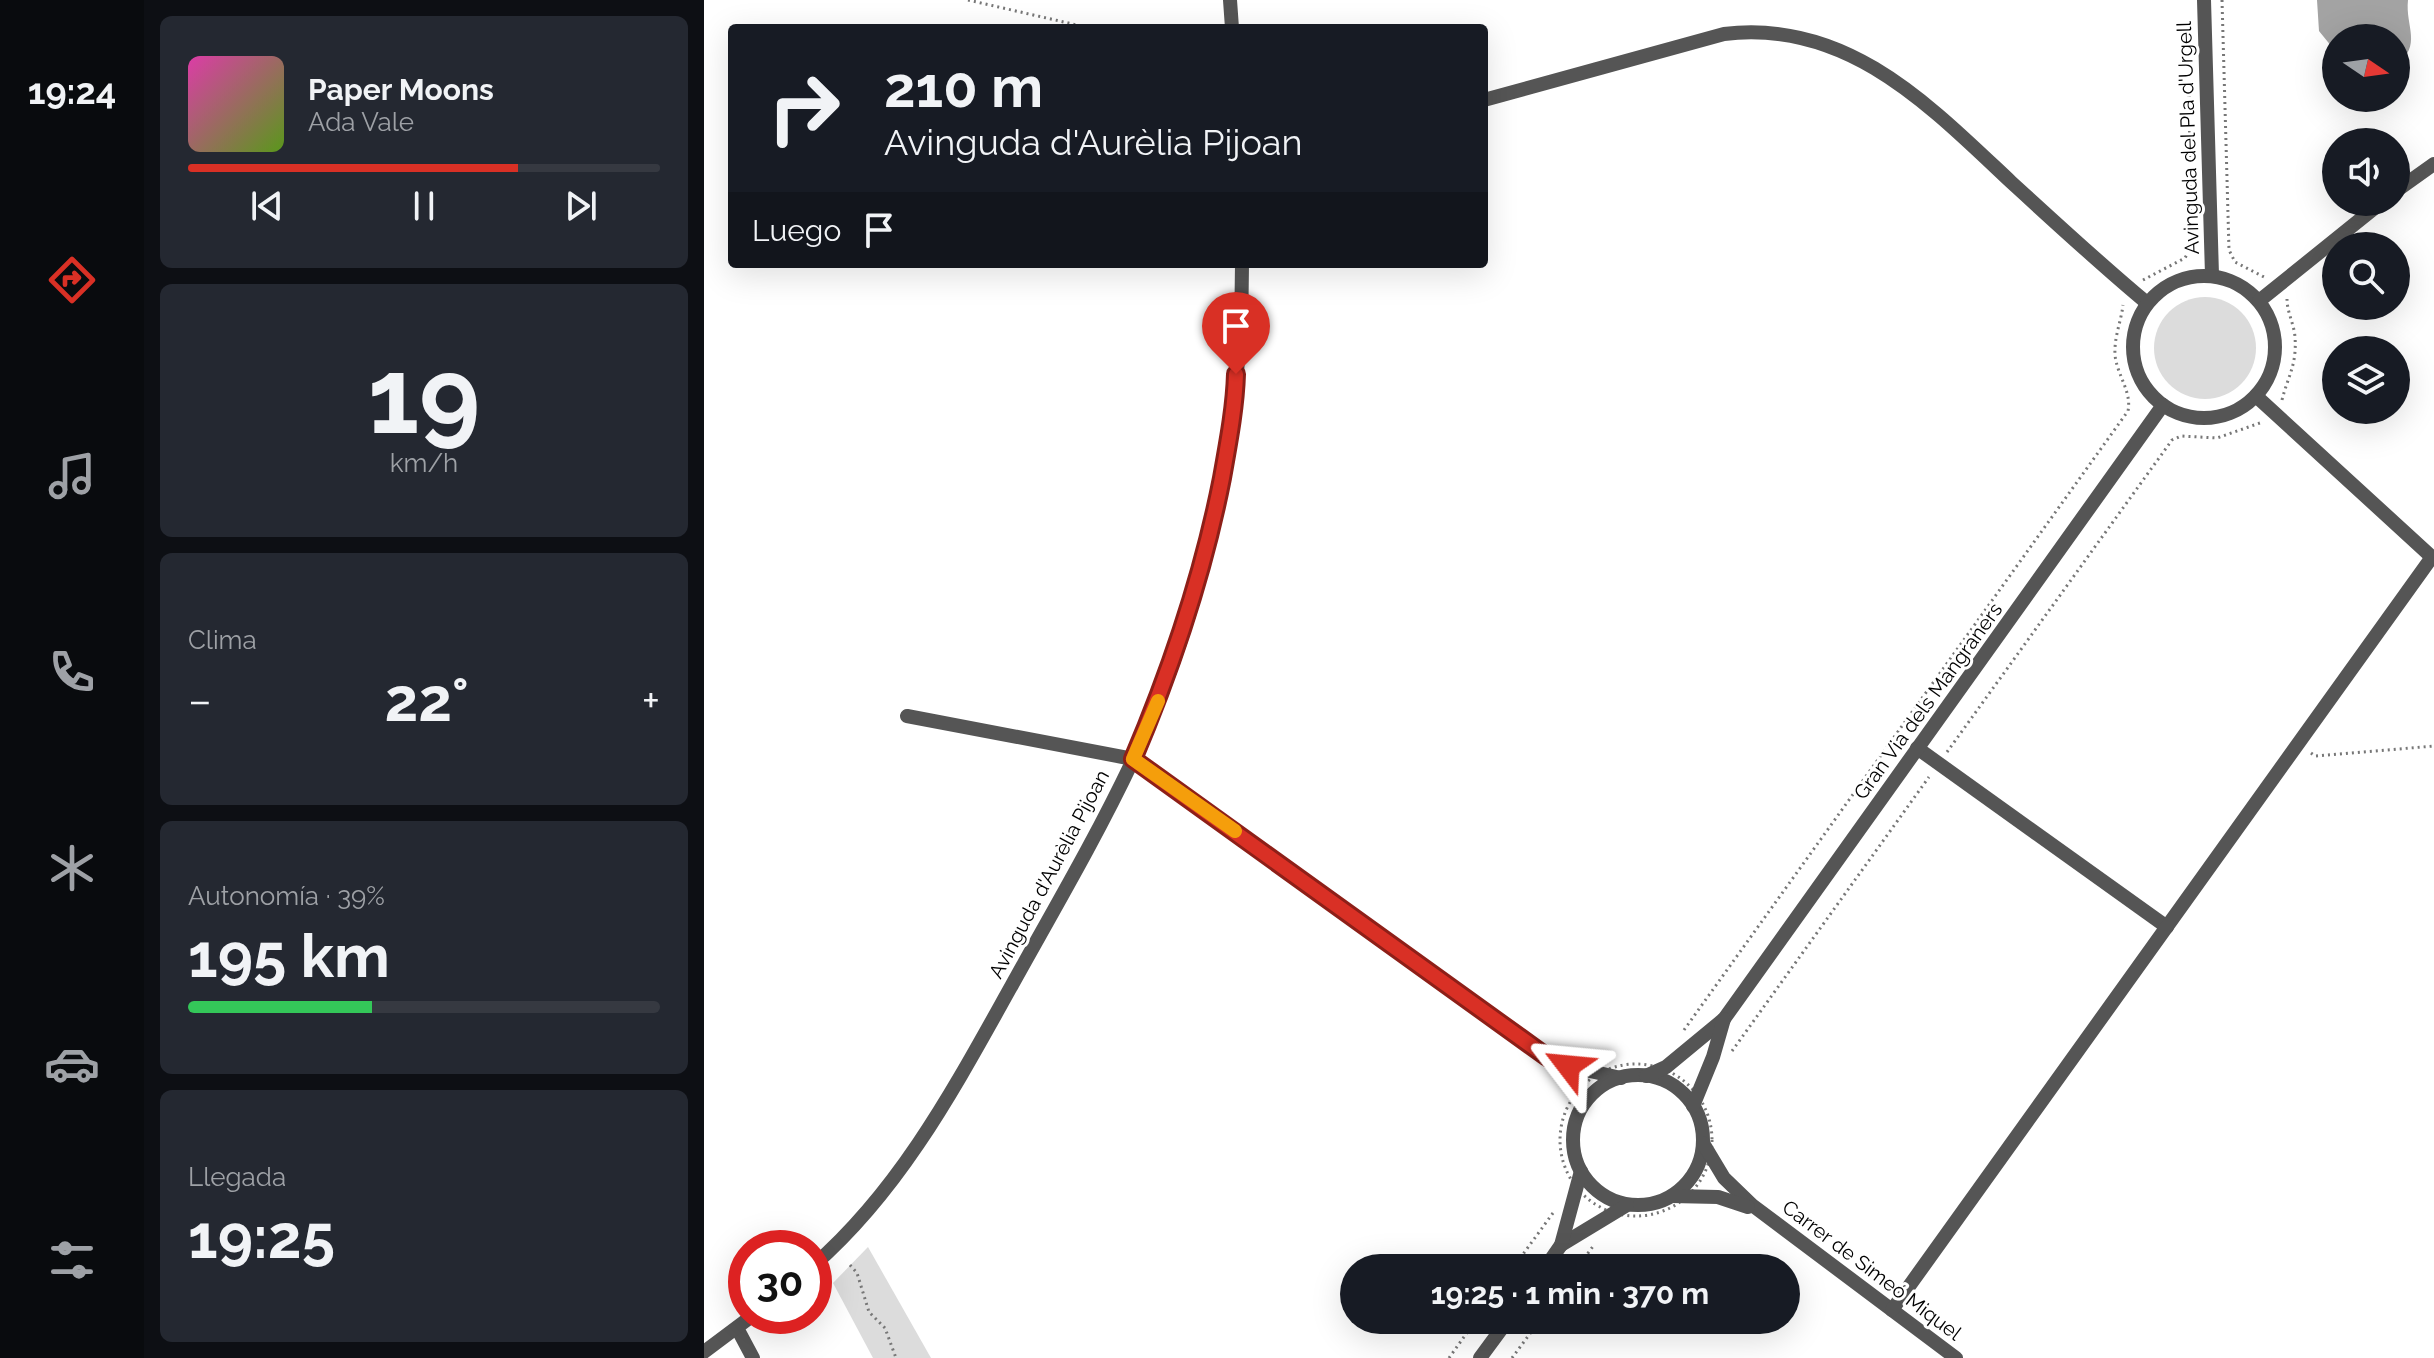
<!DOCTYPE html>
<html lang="es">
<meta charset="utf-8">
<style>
:root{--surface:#171b24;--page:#242831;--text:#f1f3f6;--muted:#9ea1a6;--line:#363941;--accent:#d93025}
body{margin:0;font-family:Raleway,sans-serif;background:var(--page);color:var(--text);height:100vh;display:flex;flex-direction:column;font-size:30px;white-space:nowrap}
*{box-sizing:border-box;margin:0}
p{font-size:26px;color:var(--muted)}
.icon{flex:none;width:44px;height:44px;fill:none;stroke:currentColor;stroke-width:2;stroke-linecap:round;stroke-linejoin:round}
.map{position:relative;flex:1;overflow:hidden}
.panel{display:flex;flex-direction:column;gap:16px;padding:16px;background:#0d0f14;width:560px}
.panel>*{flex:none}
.top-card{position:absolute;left:24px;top:24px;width:760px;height:244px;border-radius:8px;box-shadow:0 8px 32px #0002;background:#171b24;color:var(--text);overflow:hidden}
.needle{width:52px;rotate:103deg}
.buttons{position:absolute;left:1618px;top:24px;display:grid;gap:16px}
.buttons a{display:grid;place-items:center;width:88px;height:88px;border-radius:50%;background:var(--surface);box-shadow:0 8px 32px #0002;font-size:40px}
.speed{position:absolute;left:24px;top:1230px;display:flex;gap:16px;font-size:40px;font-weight:700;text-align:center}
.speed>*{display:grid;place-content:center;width:104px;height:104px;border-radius:50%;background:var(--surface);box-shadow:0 8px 32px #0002;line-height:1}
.speed .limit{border:12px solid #d22;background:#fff;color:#111}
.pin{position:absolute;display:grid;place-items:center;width:68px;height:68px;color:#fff;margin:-82px -34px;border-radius:50% 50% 50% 0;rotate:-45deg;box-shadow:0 0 8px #0007}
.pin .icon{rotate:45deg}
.me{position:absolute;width:88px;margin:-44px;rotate:299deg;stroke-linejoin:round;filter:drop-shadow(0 0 6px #0008)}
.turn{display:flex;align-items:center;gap:28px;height:168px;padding:0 24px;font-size:36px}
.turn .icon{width:104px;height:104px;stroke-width:2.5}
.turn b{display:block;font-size:56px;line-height:68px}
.then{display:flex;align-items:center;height:76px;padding:0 24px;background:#0003;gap:16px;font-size:30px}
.big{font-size:60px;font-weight:700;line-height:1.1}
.panel .tile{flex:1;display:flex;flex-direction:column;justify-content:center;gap:12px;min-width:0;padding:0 28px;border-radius:12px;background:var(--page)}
.panel .dial{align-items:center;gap:0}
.dial b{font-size:104px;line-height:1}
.song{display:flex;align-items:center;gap:24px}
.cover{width:96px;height:96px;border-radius:12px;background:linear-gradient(135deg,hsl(320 70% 55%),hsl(90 70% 35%))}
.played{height:8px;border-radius:4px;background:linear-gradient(90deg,var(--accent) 70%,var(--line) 70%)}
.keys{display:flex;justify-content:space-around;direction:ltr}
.heat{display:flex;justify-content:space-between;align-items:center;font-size:44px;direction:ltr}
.charge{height:12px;border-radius:6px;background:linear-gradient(90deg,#34c759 39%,var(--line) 0)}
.trip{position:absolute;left:636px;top:1254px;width:460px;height:80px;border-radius:40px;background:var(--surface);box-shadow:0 8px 32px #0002;font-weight:700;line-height:80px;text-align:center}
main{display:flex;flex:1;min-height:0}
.dock{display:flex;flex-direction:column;width:144px;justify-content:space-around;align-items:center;background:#090b0e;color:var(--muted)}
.dock .icon{width:56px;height:56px}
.dock .active{color:var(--accent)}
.dock b{font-size:36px;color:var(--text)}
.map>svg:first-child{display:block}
.green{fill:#dcdcdc}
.water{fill:#a3a3a3}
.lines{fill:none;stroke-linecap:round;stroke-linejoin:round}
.path{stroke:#777;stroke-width:3;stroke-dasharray:2 4;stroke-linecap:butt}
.minor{stroke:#555;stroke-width:14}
.route-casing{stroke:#8d1f18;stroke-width:20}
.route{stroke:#d93025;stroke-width:14}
.slow{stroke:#f59e0b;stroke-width:14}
.labels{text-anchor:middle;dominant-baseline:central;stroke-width:6;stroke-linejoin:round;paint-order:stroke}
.street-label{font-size:20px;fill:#000;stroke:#fff}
</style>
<main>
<nav class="dock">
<b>19:24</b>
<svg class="icon active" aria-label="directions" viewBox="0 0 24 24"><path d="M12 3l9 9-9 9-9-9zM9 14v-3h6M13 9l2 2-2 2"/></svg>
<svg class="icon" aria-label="music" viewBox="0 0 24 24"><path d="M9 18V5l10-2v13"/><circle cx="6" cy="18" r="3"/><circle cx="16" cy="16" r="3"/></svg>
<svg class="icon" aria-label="phone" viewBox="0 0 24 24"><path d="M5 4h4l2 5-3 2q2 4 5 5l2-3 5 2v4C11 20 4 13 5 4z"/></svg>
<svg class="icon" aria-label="climate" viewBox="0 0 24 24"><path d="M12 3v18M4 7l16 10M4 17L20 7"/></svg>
<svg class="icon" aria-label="car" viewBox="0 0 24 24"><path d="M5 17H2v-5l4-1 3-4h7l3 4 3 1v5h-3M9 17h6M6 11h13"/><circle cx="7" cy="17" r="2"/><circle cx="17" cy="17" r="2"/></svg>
<svg class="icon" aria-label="filters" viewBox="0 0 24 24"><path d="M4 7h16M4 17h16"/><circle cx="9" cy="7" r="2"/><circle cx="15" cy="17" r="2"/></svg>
</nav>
<section class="panel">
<div class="tile">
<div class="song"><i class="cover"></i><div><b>Paper Moons</b><p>Ada Vale</p></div></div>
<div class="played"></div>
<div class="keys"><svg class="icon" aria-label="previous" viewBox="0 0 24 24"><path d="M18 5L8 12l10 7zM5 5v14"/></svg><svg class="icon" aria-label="pause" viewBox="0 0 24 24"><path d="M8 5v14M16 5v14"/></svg><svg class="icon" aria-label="next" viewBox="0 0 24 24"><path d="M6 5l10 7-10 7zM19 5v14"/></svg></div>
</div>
<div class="tile dial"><b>19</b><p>km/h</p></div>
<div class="tile"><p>Clima</p>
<div class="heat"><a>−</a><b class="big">22°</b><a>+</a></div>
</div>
<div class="tile"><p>Autonomía · 39%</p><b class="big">195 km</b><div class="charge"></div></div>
<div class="tile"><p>Llegada</p><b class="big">19:25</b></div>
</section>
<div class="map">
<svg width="1730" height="1358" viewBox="0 0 1730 1358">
<rect width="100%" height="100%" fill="#fff"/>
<!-- green -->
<g class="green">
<circle cx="1501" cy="348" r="51"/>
<path d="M164 1247 227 1358H169L129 1283Z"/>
</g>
<!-- water -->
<path class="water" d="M1613 0H1704C1701 27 1719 45 1692 65V38H1632V52L1615 31Z"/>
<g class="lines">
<!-- path -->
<g class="path">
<path d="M264 0 386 28"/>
<path d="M1518 0 1525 250 1531 262 1560 277"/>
<path d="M1439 280 1481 258 1487 247 1485 92"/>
<path d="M1578 400C1584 376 1593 365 1591 337 1590 324 1583 312 1583 299"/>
<path d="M1243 752 1468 440 1477 436 1513 438 1556 423"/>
<path d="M1607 753 1611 756 1730 746"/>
<path d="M980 1030 1424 411C1428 392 1413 375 1411 355 1410 337 1417 322 1419 305"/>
<path d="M1028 1051 1225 777"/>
<circle cx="932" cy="1140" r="76"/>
<path d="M146 1265 153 1273 165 1312 181 1328 192 1358"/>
<path d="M809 1268 849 1213"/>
<path d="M873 1268 890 1245"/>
<path d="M745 1358 772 1320"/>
<path d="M808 1358 836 1320"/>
</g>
<!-- minor -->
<g class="minor">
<path d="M526 0 528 28"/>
<path d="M1500 0 1508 275"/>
<path d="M780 100 1020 34C1143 19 1225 105 1307 182 1352 223 1396 264 1443 303"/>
<path d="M1692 191 1730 164"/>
<circle cx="1500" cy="347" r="71"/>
<path d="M1555 301 1678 202"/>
<path d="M1552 396 1730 559"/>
<path d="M203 716 429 759 843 1057 864 1066 917 1078"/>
<path d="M1213 748 1463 927"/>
<circle cx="934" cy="1140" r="65"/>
<path d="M942 1076 962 1067 1020 1019 1459 405"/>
<path d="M989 1106 1009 1057 1020 1019"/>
<path d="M999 1143 1020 1178 1048 1205 1252 1358"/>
<path d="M968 1196 1014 1197 1044 1207"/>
<path d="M857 1245 923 1205"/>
<path d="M110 1265C198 1188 252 1085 308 985 349 911 392 838 428 762 501 608 538 433 538 264"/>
<path d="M841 1268 857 1245 877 1171"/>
<path d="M1188 1310 1728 557"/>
<path d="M33 1328 49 1358"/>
<path d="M0 1352 48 1316"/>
<path d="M776 1358 804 1320"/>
</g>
</g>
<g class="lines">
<defs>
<path id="route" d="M532 374C531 408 524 444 518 478 499 575 468 667 429 759L843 1057 864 1066"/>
</defs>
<!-- route casing -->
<use href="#route" class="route-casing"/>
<!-- route -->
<use href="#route" class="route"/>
<!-- slow -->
<path class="slow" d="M454 701 429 759 531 831"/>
</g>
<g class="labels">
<!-- street labels -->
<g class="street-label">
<text transform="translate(1484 138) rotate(-92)">Avinguda del Pla d'Urgell</text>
<text transform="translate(1224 701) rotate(-54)">Gran Via dels Mangraners</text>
<text transform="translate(345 874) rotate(-62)">Avinguda d'Aurèlia Pijoan</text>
<text transform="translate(1168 1270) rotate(37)">Carrer de Simeó Miquel</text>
</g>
</g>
</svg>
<div class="buttons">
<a><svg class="needle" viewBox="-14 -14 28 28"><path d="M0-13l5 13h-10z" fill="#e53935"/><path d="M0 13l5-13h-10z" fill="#9ea1a6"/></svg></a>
<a><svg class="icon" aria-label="sound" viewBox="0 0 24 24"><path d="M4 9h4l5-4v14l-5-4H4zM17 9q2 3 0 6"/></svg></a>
<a><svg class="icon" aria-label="search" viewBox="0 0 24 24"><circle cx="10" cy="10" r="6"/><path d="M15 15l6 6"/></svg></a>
<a><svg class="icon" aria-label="layers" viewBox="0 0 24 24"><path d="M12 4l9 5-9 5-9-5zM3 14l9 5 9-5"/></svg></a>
</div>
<div class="speed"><div class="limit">30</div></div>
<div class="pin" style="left:532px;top:374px;background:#d93025"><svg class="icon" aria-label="arrive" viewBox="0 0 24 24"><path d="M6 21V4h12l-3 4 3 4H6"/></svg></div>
<svg class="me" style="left:864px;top:1066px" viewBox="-20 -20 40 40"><path d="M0-17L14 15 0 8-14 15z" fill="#d93025" stroke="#fff" stroke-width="4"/></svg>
<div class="trip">19:25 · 1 min · 370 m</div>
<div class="top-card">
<div class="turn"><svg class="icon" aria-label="right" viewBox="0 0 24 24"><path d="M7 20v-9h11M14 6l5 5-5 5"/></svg><div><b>210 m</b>Avinguda d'Aurèlia Pijoan</div></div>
<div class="then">Luego<svg class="icon" aria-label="arrive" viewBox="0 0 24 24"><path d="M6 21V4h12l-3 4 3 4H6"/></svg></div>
</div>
</div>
</main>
